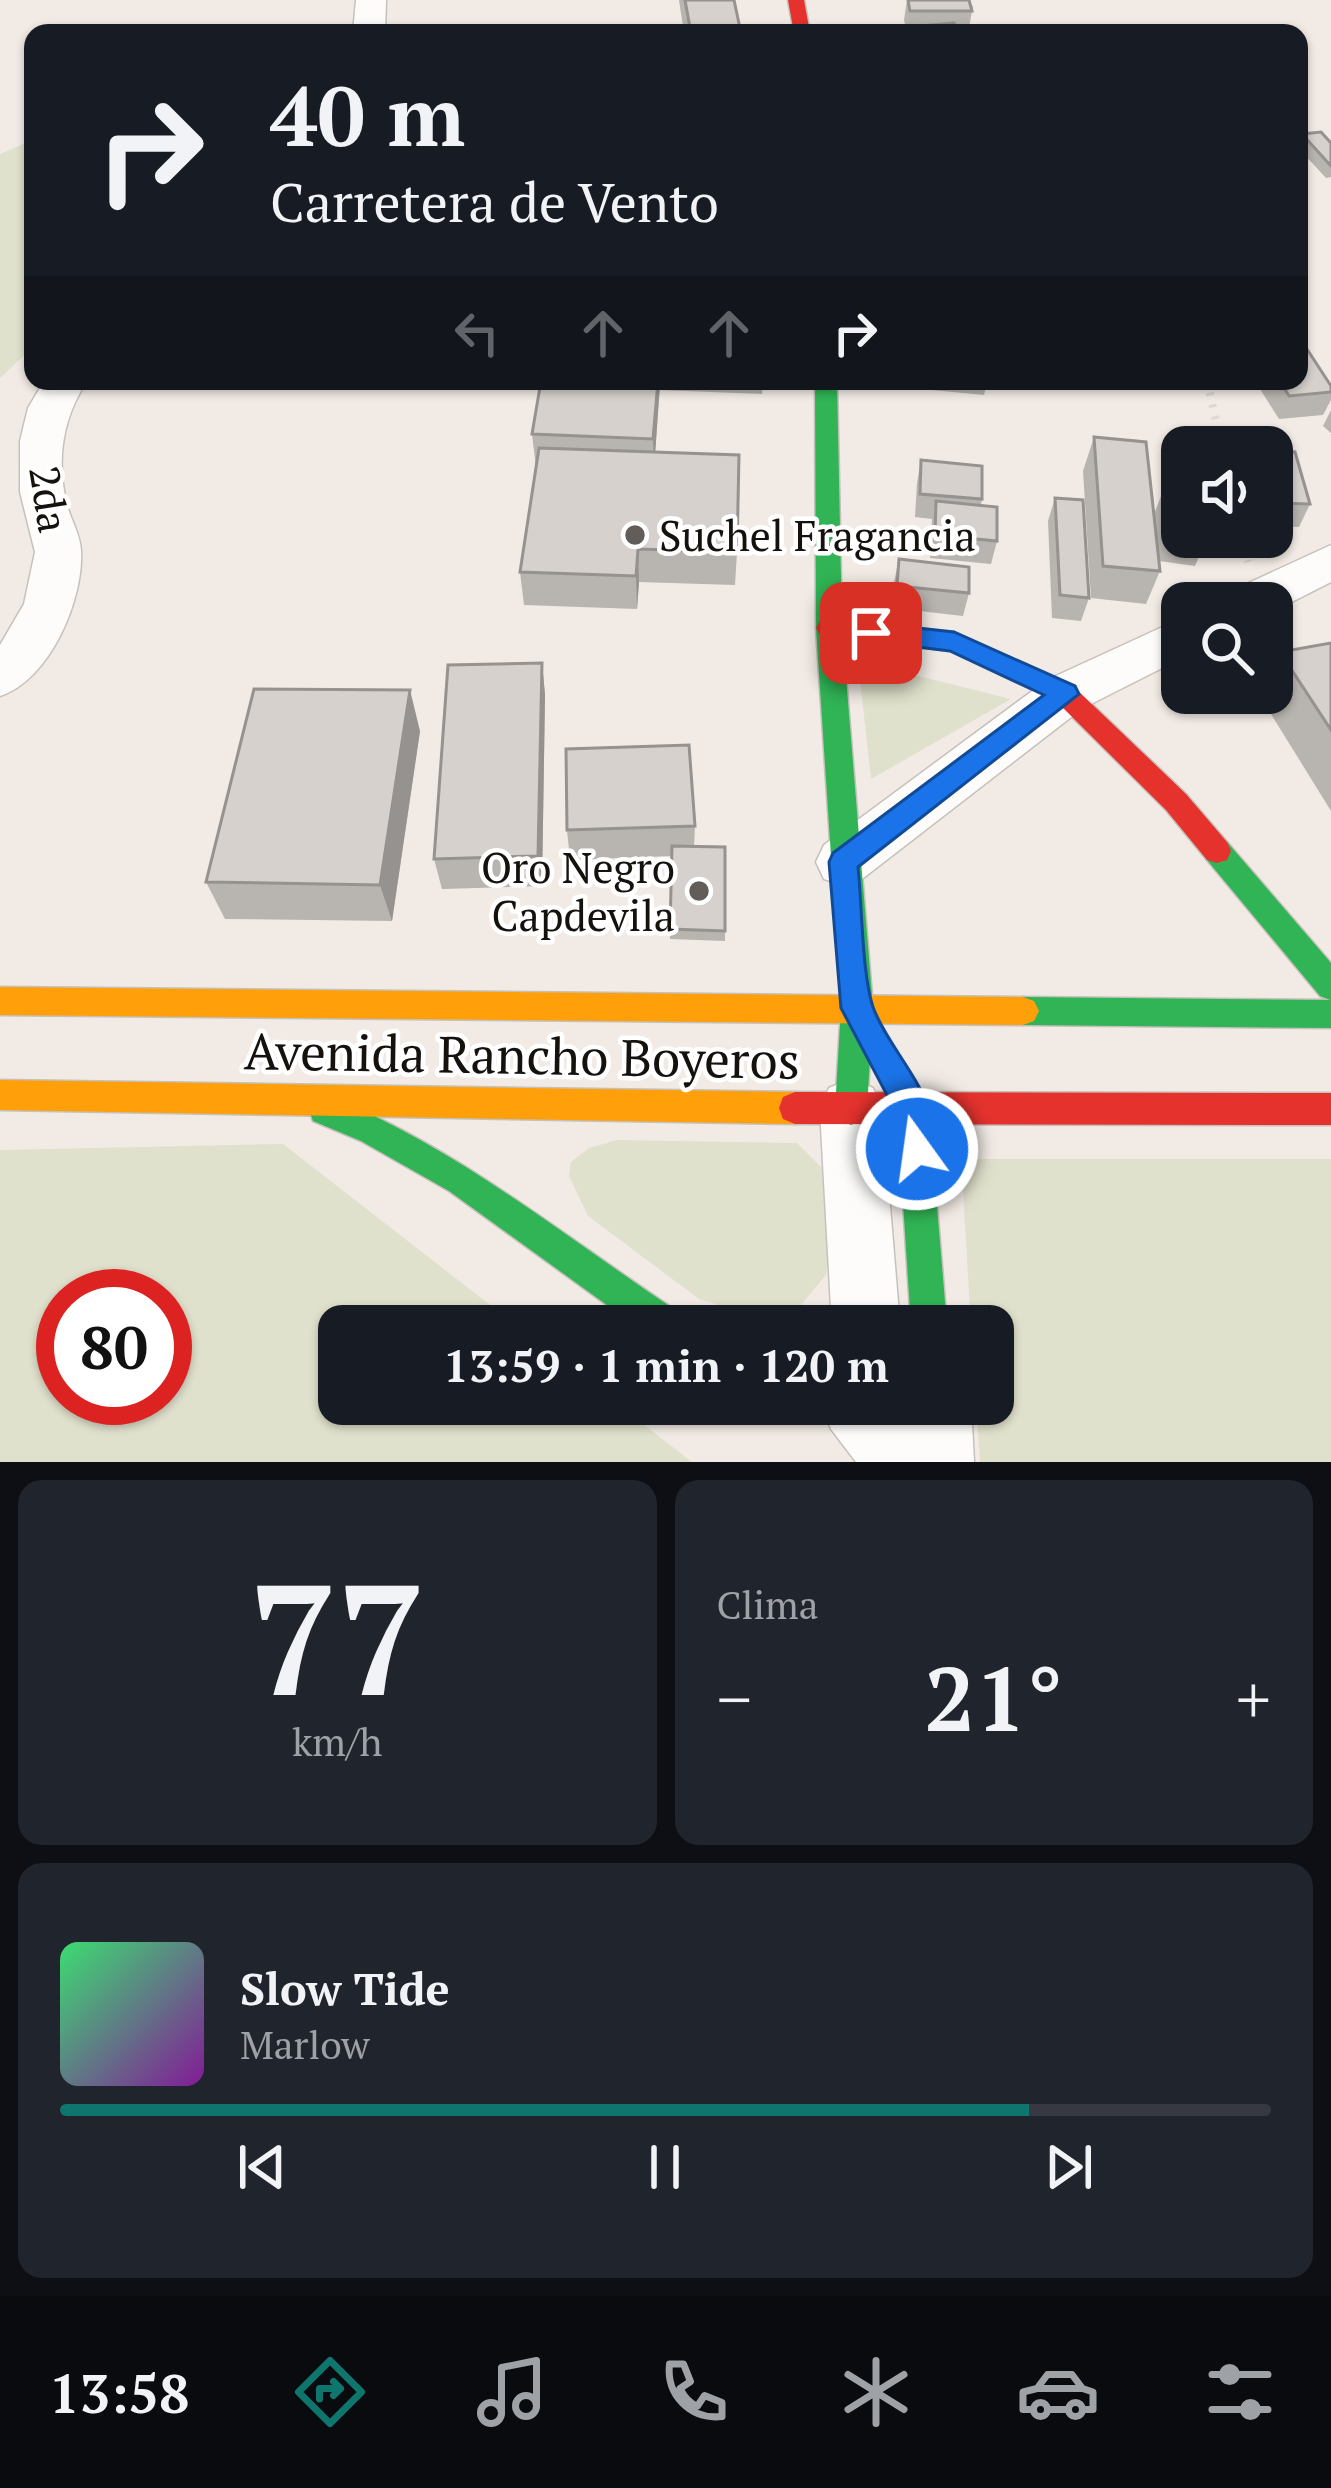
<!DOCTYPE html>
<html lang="es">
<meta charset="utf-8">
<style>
:root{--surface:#171b24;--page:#20242c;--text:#f1f3f6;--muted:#9ea1a6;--line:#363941;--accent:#0f766e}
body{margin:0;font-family:"PT Serif",serif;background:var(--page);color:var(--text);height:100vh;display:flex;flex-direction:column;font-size:45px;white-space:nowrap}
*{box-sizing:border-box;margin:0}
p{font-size:39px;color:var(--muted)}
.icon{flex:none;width:66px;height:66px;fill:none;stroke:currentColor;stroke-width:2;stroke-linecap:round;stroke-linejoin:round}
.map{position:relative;height:1462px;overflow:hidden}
.side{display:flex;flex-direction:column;gap:18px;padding:18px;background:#0d0f14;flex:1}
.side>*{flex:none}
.guide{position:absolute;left:24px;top:24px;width:1284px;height:366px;border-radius:24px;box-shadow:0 3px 9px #0004;background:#171b24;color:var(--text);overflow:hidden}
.tools{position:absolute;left:1161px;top:426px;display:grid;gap:24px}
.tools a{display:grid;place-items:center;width:132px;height:132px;border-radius:24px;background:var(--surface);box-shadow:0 3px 9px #0004;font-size:60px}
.speed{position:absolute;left:36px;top:1269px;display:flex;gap:24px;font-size:60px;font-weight:700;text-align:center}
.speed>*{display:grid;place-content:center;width:156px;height:156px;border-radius:50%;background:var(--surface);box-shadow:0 3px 9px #0004;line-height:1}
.speed .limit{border:18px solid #d22;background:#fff;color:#111}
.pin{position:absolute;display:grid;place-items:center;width:102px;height:102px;color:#fff;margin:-51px;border-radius:24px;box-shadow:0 6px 18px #0006}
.me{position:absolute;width:132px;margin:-66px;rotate:346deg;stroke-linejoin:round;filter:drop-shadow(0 0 9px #0008)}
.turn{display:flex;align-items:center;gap:42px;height:252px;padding:0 48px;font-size:54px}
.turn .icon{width:156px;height:156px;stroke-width:2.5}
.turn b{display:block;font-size:84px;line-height:102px}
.lanes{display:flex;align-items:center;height:114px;padding:0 48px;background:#0003;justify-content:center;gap:60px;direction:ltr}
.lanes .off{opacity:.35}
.big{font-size:90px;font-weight:800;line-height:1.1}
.side .tile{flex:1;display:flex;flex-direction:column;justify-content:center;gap:18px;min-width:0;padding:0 42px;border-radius:24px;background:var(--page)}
.side .dial{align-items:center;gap:0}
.dial b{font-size:156px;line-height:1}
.song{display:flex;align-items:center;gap:36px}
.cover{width:144px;height:144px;border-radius:18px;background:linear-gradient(135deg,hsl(140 70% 55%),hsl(290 70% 35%))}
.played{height:12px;border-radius:6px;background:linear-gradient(90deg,var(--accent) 80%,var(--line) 80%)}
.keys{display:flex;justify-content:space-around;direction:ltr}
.heat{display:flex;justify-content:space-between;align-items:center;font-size:66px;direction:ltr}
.side .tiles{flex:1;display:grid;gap:18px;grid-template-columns:1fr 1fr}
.tile:last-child{grid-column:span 2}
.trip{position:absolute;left:318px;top:1305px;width:696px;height:120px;border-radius:24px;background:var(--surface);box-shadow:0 3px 9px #0004;font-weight:800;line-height:120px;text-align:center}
.tab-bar{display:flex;height:192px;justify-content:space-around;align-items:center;background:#090b0e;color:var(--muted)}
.tab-bar .icon{width:84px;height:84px}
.tab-bar .active{color:var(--accent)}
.tab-bar b{font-size:54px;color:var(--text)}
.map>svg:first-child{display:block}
.green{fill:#e0e1cc;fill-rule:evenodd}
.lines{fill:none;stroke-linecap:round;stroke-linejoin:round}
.street-casing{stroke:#c6c1bc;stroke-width:3}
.fast-casing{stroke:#c6c1bc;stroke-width:3}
.slow-casing{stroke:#c6c1bc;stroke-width:3}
.jam-casing{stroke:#c6c1bc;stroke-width:3}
.path{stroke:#dbd8d7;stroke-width:8;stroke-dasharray:3 9;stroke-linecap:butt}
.street{fill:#fdfcfb;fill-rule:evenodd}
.fast{fill:#30b455;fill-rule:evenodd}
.slow{fill:#ff9f0a;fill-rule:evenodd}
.jam{fill:#e5322d;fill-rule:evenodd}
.wall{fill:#b8b4af}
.shaded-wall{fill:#96928f}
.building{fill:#d6d1cc;stroke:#96928f;stroke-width:3}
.route{fill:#1a73e8;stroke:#114b97;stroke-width:3}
.poi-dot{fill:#625d59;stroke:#fff;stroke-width:4.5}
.labels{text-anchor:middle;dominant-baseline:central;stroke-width:9;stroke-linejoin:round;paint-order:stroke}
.street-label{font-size:42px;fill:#15110d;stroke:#fff}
.poi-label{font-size:42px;fill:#15110d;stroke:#fff;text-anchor:start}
.near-street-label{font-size:51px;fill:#15110d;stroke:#fff}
</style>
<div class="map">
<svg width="1331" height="1462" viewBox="0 0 1331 1462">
<rect width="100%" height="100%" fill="#f2ebe5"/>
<!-- green -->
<g class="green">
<path d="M33 140V347L0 378V154Z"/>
<path d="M858 661 1011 699 871 779Z"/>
<path d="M617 1140 797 1143 824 1170 834 1222 826 1275 800 1306 755 1316 699 1299 588 1216 569 1176 571 1162 589 1148Z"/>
<path d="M283 1144 517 1326H339V1404H617L692 1462H0V1150ZM165 1296V1398H63V1296Z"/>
<path d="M961 1159H1331V1462H980L976 1404H993V1326H971Z"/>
</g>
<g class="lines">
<defs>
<g id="street">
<path d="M356 0H386L385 33H353Z"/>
<path d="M44 381H87C62 419 56 461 67 505 71 520 80 534 81 550 84 599 50 680 0 696V645L24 604 35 552 20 492V441L28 408Z"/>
<path d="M1331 545V582L1272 612V603H1224L1231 591Z"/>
<path d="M1182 618V658L1083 708 862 879 843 885 824 879 816 862 824 845 1047 680Z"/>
<path d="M851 1079 873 1088 882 1109 900 1326H832L820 1109 829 1088Z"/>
<path d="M821 1404H971L974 1462H856L831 1429Z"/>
</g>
<g id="fast">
<path d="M815 381H837L842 628 873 1008 867 1109 863 1120 851 1125 839 1120 835 1109 841 1008 816 628Z"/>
<path d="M1217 839 1227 842 1331 963V1028L1023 1025 1012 1021 1007 1011 1012 1001 1023 997 1330 1000 1320 996 1207 860 1203 851 1207 842Z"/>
<path d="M325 1094C457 1147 562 1235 680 1313L685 1326H636L449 1191 361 1141 313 1121 309 1110 313 1099Z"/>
<path d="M913 1094 925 1099 929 1110 947 1326H911L897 1110 901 1099Z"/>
</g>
<g id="slow">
<path d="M0 987 1023 997 1034 1001 1039 1011 1034 1021 1023 1025 0 1015Z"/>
<path d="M0 1080 795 1092 807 1097 811 1108 807 1119 795 1124 0 1110Z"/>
</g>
<g id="jam">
<path d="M788 0H804L810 33H794Z"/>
<path d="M829 618 954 632 1074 687 1186 794 1227 842 1231 851 1227 860 1217 863 1207 860 1166 810 1056 701 950 651 820 635 816 628 820 621Z"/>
<path d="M795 1092 1331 1093V1125L795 1124 783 1119 779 1108 783 1097Z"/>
</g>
</defs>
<!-- street casing -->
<use href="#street" class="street-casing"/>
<!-- fast casing -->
<use href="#fast" class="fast-casing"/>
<!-- slow casing -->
<use href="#slow" class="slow-casing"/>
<!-- jam casing -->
<use href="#jam" class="jam-casing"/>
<!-- path -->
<g class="path">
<path d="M1207 381 1222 447"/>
<path d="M1242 537 1248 562"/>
</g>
<!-- street -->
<use href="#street" class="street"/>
<!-- fast -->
<use href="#fast" class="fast"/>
<!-- slow -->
<use href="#slow" class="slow"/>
<!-- jam -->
<use href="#jam" class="jam"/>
</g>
<!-- wall -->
<g class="wall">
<path d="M679 0H734L741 33H684Z"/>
<path d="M907 0 973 6 968 33H907L904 20Z"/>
<path d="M1302 134 1331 143V177L1326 178 1302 152 1299 160V141Z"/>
<path d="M541 381H763L762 394 660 390V388L655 452 737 552 735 585 639 582 637 609 524 605 520 572 536 468 532 434Z"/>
<path d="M890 381H987L984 395 890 386Z"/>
<path d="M1255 381H1299L1331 386V400L1323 415 1279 419Z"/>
<path d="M1331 410V433L1323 426Z"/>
<path d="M1094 437 1154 514 1163 491 1205 543 1195 566 1159 561 1160 571 1146 604 1091 598 1083 471Z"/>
<path d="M1272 450 1310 504 1299 527 1272 526Z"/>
<path d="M921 460 982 499 981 505 997 541 991 564 930 558 932 519 915 517 917 483Z"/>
<path d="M1055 498 1089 598 1081 621 1052 618 1048 521Z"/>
<path d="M899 559 969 593 963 616 893 608 894 582Z"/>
<path d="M1331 643V811L1258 693H1272V667L1280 652Z"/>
<path d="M542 663 545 695 542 886 442 889 434 859Z"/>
<path d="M420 731 392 921 225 919 206 882Z"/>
<path d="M695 826 694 847 725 931V941L670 939 672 856 570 860 567 830Z"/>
</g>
<!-- shaded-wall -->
<g class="shaded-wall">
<path d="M658 381H660L654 472 653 439Z"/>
<path d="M638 549 639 582 637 609 636 576Z"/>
<path d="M542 663 545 695 542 886 538 856Z"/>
<path d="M410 690 420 731 392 921 380 885Z"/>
</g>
<!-- building -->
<g class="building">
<path d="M685 0H734L741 33H691Z"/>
<path d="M908 0H969L972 11H910Z"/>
<path d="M954 23 961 33H924L920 26Z"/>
<path d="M1321 132 1331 143V166L1302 134Z"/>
<path d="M1303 343 1331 386V392L1289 396 1280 381H1299V344Z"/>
<path d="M541 381H658L653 439 532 434Z"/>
<path d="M1094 437 1146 442 1160 571 1103 566Z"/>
<path d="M539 448 739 455 737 552 638 549 636 576 520 572Z"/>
<path d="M1272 450 1295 452 1310 504 1276 503 1272 487Z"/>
<path d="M921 460 982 466V499L920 494Z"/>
<path d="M1163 491 1182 494V537H1205V543L1165 538Z"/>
<path d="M1055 498 1083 500 1089 598 1060 595Z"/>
<path d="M936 501 997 507V541L935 535Z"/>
<path d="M899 559 969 567V593L897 586Z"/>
<path d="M1331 643V730L1280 652Z"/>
<path d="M542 663 538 856 434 859 448 665Z"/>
<path d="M254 689 410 690 380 885 206 882Z"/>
<path d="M689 745 695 826 567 830 566 749Z"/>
<path d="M672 846 725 847V931L670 929Z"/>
</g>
<!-- route -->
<path class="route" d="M871 623 954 632 1075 686 1079 694 858 867C862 904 862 975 873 1007 890 1055 952 1106 929 1161L917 1166 905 1161 896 1112 841 1008 829 862 833 853 1044 695 950 651 861 640 858 633Z"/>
<!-- markers -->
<g class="poi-dot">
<circle cx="635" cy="535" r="12"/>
<circle cx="699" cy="891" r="12"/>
</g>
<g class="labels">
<!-- street labels -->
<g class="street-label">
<text transform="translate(50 499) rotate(81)">2da</text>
</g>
<!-- poi labels -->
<g class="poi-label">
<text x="659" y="535">Suchel Fragancia</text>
<text x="675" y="867" text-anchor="end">Oro Negro<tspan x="675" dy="48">Capdevila</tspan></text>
</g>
<!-- near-street labels -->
<g class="near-street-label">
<text transform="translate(522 1055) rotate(1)">Avenida Rancho Boyeros</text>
</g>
</g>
</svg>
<div class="tools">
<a><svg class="icon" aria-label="sound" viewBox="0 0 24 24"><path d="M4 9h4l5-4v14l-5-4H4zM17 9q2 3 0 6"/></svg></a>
<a><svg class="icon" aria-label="search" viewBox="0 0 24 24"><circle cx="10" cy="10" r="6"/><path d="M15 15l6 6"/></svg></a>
</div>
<div class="speed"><div class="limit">80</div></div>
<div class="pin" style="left:871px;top:633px;background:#d93025"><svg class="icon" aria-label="arrive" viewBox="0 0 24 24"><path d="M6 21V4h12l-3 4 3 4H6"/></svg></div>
<svg class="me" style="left:917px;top:1149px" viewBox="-20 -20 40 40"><circle r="17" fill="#1a73e8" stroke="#fff" stroke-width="3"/><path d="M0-11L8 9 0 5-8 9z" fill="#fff"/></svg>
<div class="trip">13:59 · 1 min · 120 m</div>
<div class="guide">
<div class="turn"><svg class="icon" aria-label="right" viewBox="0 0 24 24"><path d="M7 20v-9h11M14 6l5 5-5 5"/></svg><div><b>40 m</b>Carretera de Vento</div></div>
<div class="lanes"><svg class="icon off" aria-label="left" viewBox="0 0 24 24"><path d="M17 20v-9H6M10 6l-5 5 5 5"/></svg><svg class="icon off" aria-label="ahead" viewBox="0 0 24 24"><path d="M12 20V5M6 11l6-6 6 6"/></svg><svg class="icon off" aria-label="ahead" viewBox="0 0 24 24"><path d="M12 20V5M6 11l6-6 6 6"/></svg><svg class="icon" aria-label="right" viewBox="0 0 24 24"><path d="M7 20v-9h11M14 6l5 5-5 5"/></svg></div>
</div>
</div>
<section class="side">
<div class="tiles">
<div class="tile dial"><b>77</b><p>km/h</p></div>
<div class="tile"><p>Clima</p>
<div class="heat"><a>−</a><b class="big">21°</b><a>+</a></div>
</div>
<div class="tile">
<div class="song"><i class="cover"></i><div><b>Slow Tide</b><p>Marlow</p></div></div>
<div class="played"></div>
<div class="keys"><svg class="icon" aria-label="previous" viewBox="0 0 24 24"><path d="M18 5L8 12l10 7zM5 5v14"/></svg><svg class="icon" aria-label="pause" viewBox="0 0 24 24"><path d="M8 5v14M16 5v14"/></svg><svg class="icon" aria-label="next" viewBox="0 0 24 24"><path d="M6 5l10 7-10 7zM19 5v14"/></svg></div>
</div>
</div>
</section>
<nav class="tab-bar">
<b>13:58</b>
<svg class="icon active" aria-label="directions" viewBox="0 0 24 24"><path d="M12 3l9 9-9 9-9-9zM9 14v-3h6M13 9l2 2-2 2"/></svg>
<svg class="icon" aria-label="music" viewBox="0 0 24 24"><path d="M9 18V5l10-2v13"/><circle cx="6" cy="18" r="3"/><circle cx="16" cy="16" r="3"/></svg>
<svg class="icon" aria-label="phone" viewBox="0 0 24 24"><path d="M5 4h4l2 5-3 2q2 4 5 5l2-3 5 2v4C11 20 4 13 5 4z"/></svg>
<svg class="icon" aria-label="climate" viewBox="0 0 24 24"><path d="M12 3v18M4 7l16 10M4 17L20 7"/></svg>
<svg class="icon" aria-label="car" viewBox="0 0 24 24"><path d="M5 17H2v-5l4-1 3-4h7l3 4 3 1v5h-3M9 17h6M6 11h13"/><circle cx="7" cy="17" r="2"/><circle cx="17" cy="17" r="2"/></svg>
<svg class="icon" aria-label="filters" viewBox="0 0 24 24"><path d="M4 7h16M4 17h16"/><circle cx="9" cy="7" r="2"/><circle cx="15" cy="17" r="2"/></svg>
</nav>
